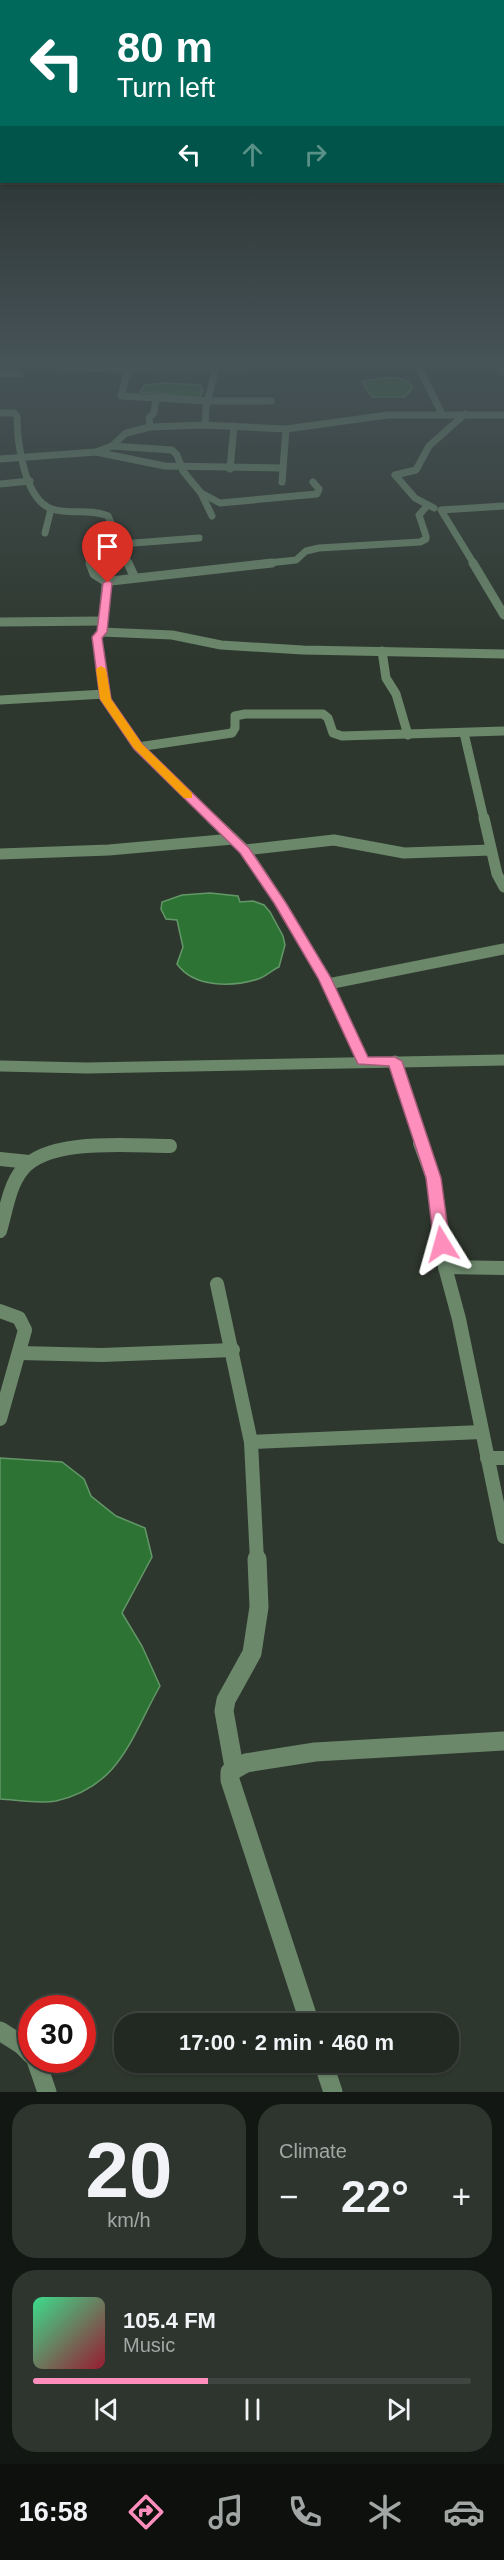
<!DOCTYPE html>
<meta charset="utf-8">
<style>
:root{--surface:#222922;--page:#2e352f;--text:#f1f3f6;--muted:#a2a6a5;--line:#3f4540;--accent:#fe8ebb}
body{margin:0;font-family:Arial,sans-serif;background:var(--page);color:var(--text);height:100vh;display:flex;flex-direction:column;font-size:22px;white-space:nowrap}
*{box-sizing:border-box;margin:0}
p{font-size:20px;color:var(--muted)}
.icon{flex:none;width:33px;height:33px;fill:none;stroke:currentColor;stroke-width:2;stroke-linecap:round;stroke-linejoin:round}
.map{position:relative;height:2092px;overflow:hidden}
.panel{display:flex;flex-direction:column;gap:12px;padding:12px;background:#131713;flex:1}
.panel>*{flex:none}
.guide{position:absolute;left:0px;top:0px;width:504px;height:183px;box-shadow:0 2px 4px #0004,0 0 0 2px var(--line);background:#00695c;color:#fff;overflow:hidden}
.speed{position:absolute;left:18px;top:1995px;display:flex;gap:12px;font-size:30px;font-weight:700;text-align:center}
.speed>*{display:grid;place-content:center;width:78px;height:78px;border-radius:50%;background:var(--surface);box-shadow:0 2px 4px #0004,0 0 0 2px var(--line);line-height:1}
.speed .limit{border:9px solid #d22;background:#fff;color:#111}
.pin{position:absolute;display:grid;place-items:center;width:51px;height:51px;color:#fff;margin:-62px -26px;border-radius:50% 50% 50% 0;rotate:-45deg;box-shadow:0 0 6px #0007}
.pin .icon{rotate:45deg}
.me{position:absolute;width:66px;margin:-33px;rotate:352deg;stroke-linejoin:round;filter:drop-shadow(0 0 4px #0008)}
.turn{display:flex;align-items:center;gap:21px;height:126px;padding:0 18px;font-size:27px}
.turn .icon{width:78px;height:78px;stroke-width:2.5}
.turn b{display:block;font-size:42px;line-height:51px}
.lanes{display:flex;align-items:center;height:57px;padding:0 18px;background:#0003;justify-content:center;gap:30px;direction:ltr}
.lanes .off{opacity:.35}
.big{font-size:45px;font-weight:800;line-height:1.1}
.panel .widget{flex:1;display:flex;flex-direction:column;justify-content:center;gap:9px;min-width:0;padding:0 21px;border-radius:24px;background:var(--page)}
.panel .dial{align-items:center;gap:0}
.dial b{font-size:78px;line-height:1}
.song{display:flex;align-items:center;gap:18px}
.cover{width:72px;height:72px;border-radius:9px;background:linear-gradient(135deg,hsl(150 70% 55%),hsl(350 70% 35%))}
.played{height:6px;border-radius:3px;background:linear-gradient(90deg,var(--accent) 40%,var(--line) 40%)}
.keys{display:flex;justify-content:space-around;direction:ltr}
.heat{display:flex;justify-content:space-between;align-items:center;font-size:33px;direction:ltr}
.panel .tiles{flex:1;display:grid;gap:12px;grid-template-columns:1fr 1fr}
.widget:last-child{grid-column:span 2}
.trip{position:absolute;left:114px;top:2013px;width:345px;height:60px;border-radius:24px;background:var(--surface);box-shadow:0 2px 4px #0004,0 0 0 2px var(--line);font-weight:800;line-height:60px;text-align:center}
.dock{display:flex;height:96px;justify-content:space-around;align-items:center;background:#0e100e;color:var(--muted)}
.dock .icon{width:42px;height:42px}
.dock .current{color:var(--accent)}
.dock b{font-size:27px;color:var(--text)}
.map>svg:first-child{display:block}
.water{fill:#2d7434;stroke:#639768;stroke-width:1.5}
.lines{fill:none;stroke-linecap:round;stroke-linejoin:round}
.minor-far4{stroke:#6b886b;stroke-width:7}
.minor-far3{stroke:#6b886b;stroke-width:9}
.minor-far2{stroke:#6b886b;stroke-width:11}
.minor-far1{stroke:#6b886b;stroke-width:14}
.minor{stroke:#6b886b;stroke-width:19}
.route{fill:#fe8ebb;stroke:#a55c7a;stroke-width:1.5}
.slow{fill:#f59e0b}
</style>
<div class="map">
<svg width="504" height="2092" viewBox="0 0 504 2092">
<rect width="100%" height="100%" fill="#2e372e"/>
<!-- water -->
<g class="water">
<path d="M382 378C394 377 405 377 413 387L405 397H372L362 382Z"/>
<path d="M164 383 200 385 203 390 199 398 140 392 145 385Z"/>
<path d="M210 893 238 896 240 902 253 901 264 905 270 912 283 936 285 945 279 967C272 970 265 977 258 979 232 987 194 988 177 964L183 947 177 920 166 919 161 909 162 902 182 895Z"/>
<path d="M0 1458 62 1462 84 1479 91 1496 116 1516 145 1528 152 1557 122 1613 142 1646 160 1686C131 1737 121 1786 56 1801 39 1804 17 1800 0 1799Z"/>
</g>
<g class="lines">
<!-- minor-far4 -->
<g class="minor-far4">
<path d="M152 364 170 367 288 364"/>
<path d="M417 364 442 414"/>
<path d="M500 364 504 372"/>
<path d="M155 366 128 370 121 396 208 401H271"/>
<path d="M61 368 129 369"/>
<path d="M0 373 20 374"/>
<path d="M0 413H14L17 416C17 441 24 500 52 509 70 515 90 508 108 516L129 564"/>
<path d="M205 425 206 408 216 367"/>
<path d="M150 427 149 418 154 413 156 398"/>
<path d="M112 446 172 450 177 455 183 471 201 493 212 516"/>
<path d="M96 452 165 466 283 468"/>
<path d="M0 459 96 452 112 446 126 433 150 427 205 425 286 429 388 415H504"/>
<path d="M230 469 234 426"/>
<path d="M282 482 286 429"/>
<path d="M0 484 30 481"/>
<path d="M201 493 220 503 317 494 319 489 313 482"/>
<path d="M434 508 415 498 395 475 416 470 429 446 465 414"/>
<path d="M45 533 51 509"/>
<path d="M121 544 199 538"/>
<path d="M91 564 88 557 124 552"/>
<path d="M259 564 296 560 306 551 319 548 420 542 426 539V536L419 515 427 506"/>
<path d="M474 564 441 510 504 506"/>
</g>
<!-- minor-far3 -->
<g class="minor-far3">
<path d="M90 563 94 574 108 583"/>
<path d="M128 563 135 578"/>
<path d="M473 563 504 615"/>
<path d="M0 622 103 621"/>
<path d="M102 632 106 585 111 581 272 563"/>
<path d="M382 651 386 678 396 694 408 735"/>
<path d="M0 700 105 694"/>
<path d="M464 733 484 819"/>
<path d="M138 747 232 733 235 728V716L245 714H323L328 718 333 733 342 736 504 731"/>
<path d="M213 819 138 747 106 699 97 637 102 632 172 635 221 645 303 650 504 654"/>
</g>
<!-- minor-far2 -->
<g class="minor-far2">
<path d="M211 818 245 850 280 903 325 978 363 1061"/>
<path d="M484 818 497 874 504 887"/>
<path d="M245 850 334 840 404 853 491 850"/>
<path d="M0 854 109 850 233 839"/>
<path d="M328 984 504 949"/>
<path d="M395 1061 421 1145"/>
<path d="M0 1066 87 1068 504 1060"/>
</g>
<!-- minor-far1 -->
<g class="minor-far1">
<path d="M420 1143 433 1178 445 1267 459 1319 504 1537"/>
<path d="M0 1159 29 1162"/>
<path d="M0 1231C6 1211 9 1186 22 1170 48 1137 132 1146 170 1146"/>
<path d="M445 1267 504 1268"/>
<path d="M217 1284 251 1442 257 1561"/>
<path d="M0 1311 19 1318 25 1330 0 1419"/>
<path d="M19 1353 102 1355 233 1350"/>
<path d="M251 1442 481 1432"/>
<path d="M487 1458H504"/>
</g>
<!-- minor -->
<g class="minor">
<path d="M234 1767 224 1711 226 1700 252 1653 259 1607 257 1559"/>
<path d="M310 2024 230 1780V1772L246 1763 315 1752 504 1741"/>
<path d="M0 2031 22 2045 32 2055"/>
<path d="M36 2060 47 2092"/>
<path d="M323 2062 333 2092"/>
</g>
</g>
<!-- sky -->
<linearGradient id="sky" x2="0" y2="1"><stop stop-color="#191e19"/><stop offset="0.55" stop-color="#465357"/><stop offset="1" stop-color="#465357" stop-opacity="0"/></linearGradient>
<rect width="504" height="657" fill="url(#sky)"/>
<!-- route -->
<path class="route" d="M108 580 112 583 107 632 102 638 111 699 142 744 249 848 286 903 331 978 368 1057H395L402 1061 441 1178 450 1244 448 1248H437L434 1244 426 1178 389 1066 358 1064 318 978 274 903 240 853 134 749 100 699 92 637 97 631 103 583Z"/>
<!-- slow -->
<path class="slow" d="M101 666 106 669 111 699 142 744 192 793V798H184L133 747 100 699 96 669Z"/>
</svg>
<div class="speed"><div class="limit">30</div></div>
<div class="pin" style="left:108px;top:583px;background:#d93025"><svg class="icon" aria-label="arrive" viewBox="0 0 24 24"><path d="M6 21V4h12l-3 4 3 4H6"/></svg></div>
<svg class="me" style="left:442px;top:1244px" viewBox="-20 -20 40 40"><path d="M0-17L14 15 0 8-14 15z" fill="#fe8ebb" stroke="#fff" stroke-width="4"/></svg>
<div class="trip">17:00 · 2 min · 460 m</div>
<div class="guide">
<div class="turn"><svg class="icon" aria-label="left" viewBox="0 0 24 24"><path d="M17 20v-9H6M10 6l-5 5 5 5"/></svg><div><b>80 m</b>Turn left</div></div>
<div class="lanes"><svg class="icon" aria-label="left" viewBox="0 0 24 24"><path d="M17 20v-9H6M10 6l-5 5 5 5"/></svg><svg class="icon off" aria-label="ahead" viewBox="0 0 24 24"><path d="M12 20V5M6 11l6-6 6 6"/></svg><svg class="icon off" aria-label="right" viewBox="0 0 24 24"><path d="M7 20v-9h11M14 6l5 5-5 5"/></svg></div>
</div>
</div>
<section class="panel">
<div class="tiles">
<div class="widget dial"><b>20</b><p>km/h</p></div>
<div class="widget"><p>Climate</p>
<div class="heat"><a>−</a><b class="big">22°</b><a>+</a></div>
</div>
<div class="widget">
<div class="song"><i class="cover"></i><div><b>105.4 FM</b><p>Music</p></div></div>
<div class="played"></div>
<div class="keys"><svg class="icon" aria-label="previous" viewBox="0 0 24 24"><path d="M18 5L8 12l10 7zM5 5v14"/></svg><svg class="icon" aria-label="pause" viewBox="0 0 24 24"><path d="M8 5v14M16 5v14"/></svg><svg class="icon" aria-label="next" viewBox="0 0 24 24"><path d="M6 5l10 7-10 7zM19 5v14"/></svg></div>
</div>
</div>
</section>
<nav class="dock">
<b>16:58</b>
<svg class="icon current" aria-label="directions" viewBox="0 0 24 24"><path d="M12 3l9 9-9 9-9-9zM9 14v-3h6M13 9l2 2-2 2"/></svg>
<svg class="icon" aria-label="music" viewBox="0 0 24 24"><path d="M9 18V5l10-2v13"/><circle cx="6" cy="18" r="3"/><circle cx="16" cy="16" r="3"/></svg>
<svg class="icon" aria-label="phone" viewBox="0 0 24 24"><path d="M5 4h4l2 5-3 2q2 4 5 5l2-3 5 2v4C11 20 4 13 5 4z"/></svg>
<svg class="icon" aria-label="climate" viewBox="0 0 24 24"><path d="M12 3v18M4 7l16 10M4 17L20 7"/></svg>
<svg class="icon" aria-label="car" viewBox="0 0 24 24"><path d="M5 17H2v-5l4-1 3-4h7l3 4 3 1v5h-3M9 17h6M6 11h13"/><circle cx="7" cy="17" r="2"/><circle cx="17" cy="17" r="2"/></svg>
</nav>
